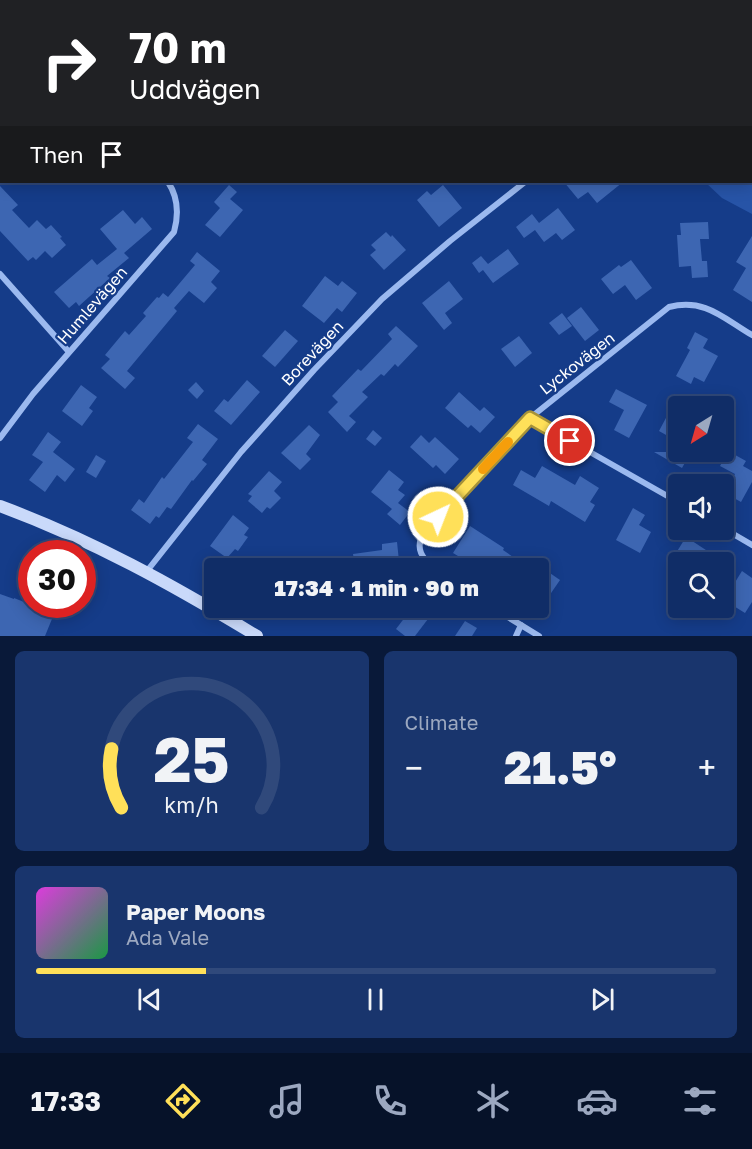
<!DOCTYPE html>
<meta charset="utf-8">
<style>
:root{--surface:#102d67;--page:#19356d;--text:#f1f3f6;--muted:#9ca8c0;--line:#30497b;--accent:#ffe059}
body{margin:0;font-family:"Golos Text",sans-serif;background:var(--page);color:var(--text);height:100vh;display:flex;flex-direction:column;font-size:22px;white-space:nowrap}
*{box-sizing:border-box;margin:0}
p{font-size:20px;color:var(--muted)}
.icon{flex:none;width:33px;height:33px;fill:none;stroke:currentColor;stroke-width:2;stroke-linecap:round;stroke-linejoin:round}
.map{position:relative;height:636px;overflow:hidden}
.side{display:flex;flex-direction:column;gap:15px;padding:15px;background:#091939;flex:1}
.side>*{flex:none}
.top-card{position:absolute;left:0px;top:0px;width:753px;height:183px;box-shadow:0 3px 15px #0003,0 0 0 2px var(--line);background:#202124;color:#fff;overflow:hidden}
.needle{width:39px;rotate:217deg}
.buttons{position:absolute;left:668px;top:396px;display:grid;gap:12px}
.buttons a{display:grid;place-items:center;width:66px;height:66px;border-radius:6px;background:var(--surface);box-shadow:0 3px 15px #0003,0 0 0 2px var(--line);font-size:30px}
.speed{position:absolute;left:18px;top:540px;display:flex;gap:12px;font-size:30px;font-weight:700;text-align:center}
.speed>*{display:grid;place-content:center;width:78px;height:78px;border-radius:50%;background:var(--surface);box-shadow:0 3px 15px #0003,0 0 0 2px var(--line);line-height:1}
.speed .limit{border:9px solid #d22;background:#fff;color:#111}
.pin{position:absolute;display:grid;place-items:center;width:51px;height:51px;color:#fff;margin:-26px;border:3px solid #fff;border-radius:50%;box-shadow:0 2px 6px #0007}
.me{position:absolute;width:66px;margin:-33px;rotate:43deg;stroke-linejoin:round;filter:drop-shadow(0 0 4px #0008)}
.turn{display:flex;align-items:center;gap:21px;height:126px;padding:0 30px;font-size:27px}
.turn .icon{width:78px;height:78px;stroke-width:2.5}
.turn b{display:block;font-size:42px;line-height:51px}
.then{display:flex;align-items:center;height:57px;padding:0 30px;background:#0003;gap:12px;font-size:22px}
.big{font-size:45px;font-weight:800;line-height:1.1}
.side .card{flex:1;display:flex;flex-direction:column;justify-content:center;gap:9px;min-width:0;padding:0 21px;border-radius:9px;background:var(--page)}
.side .dial{align-items:center;gap:0}
.dial svg{height:156px;overflow:visible;fill:none;stroke:var(--line);stroke-width:7;stroke-linecap:round;text-anchor:middle}
.dial text{fill:var(--text);stroke:none}
.song{display:flex;align-items:center;gap:18px}
.cover{width:72px;height:72px;border-radius:9px;background:linear-gradient(135deg,hsl(300 70% 55%),hsl(140 70% 35%))}
.played{height:6px;border-radius:3px;background:linear-gradient(90deg,var(--accent) 25%,var(--line) 25%)}
.keys{display:flex;justify-content:space-around;direction:ltr}
.heat{display:flex;justify-content:space-between;align-items:center;font-size:33px;direction:ltr}
.side .tiles{flex:1;display:grid;gap:15px;grid-template-columns:1fr 1fr}
.card:last-child{grid-column:span 2}
.trip{position:absolute;left:204px;top:558px;width:345px;height:60px;border-radius:6px;background:var(--surface);box-shadow:0 3px 15px #0003,0 0 0 2px var(--line);font-weight:800;line-height:60px;text-align:center}
.tab-bar{display:flex;height:96px;justify-content:space-around;align-items:center;background:#061229;color:var(--muted)}
.tab-bar .icon{width:42px;height:42px}
.tab-bar .on{color:var(--accent)}
.tab-bar b{font-size:27px;color:var(--text)}
.map>svg:first-child{display:block}
.green{fill:#2754a7}
.building{fill:#3d66b2}
.lines{fill:none;stroke-linecap:round;stroke-linejoin:round}
.street{stroke:#9bb9ef;stroke-width:6}
.secondary{stroke:#c9d9fa;stroke-width:12}
.route-casing{stroke:#a6923a;stroke-width:15}
.route{stroke:#ffe059;stroke-width:10}
.slow{stroke:#f59e0b;stroke-width:10}
.labels{text-anchor:middle;dominant-baseline:central;stroke-width:4.5;stroke-linejoin:round;paint-order:stroke}
.street-label{font-size:16px;fill:#fff;stroke:#153c89}
</style>
<div class="map">
<svg width="752" height="636" viewBox="0 0 752 636">
<rect width="100%" height="100%" fill="#153c89"/>
<!-- green -->
<path class="green" d="M752 83V214L722 198 705 182H752Z"/>
<!-- building -->
<g class="building">
<path d="M564 182H623L597 203 588 192 578 199Z"/>
<path d="M229 185 237 192 230 199 243 210 220 237 205 225 220 208 214 202Z"/>
<path d="M443 185 462 208 439 227 417 200 427 191 431 195Z"/>
<path d="M0 186 18 205 12 210 29 228 37 220 46 229 51 225 62 237 60 238 66 245 52 258 45 251 36 260 33 257 28 261 0 231Z"/>
<path d="M558 208 575 230 562 240 556 233 544 242 535 230 524 238 516 227 532 214 539 223Z"/>
<path d="M123 210 135 224 142 217 152 229 124 253 129 258 107 276 110 278 79 306 76 302 69 308 54 292 92 259 97 265 117 249 100 229Z"/>
<path d="M708 222 709 239H700L702 261H707L708 277 692 278 691 266 679 267 677 235H681L680 223Z"/>
<path d="M386 232 391 237 392 235 406 250 384 270 370 255 376 250 371 245Z"/>
<path d="M752 236V302L733 290 746 268 736 262Z"/>
<path d="M508 249 519 264 493 283 483 270 479 273 472 263 481 256 488 264Z"/>
<path d="M197 252 220 271 211 282 217 288 204 303 189 291 174 308 177 311 127 371 135 378 125 389 101 368 110 359 105 355 125 331 129 335 146 316 143 313 157 297 159 298 163 293 168 297 195 265 190 261Z"/>
<path d="M631 260 652 288 636 300 625 285 613 294 601 279 619 265 621 267Z"/>
<path d="M325 276 338 286 342 281 357 293 342 312 337 308 324 323 302 306Z"/>
<path d="M449 281 463 299 445 313 452 323 444 330 422 303Z"/>
<path d="M581 307 599 330 585 341 567 318Z"/>
<path d="M562 313 572 326 559 335 549 323Z"/>
<path d="M396 326 418 346 398 367 395 364 384 376 381 374 362 392 368 397 349 416 356 422 347 432 328 412 338 402 332 396 358 369 361 371 392 339 388 334Z"/>
<path d="M285 330 298 341 275 367 262 356Z"/>
<path d="M695 332 708 339 703 348 718 356 704 382 694 377 691 384 676 376 690 350 687 348Z"/>
<path d="M519 336 532 353 515 367 501 349Z"/>
<path d="M247 380 260 392 231 425 214 411 224 399 228 402Z"/>
<path d="M196 382 204 391 197 399 188 390Z"/>
<path d="M81 385 97 397 89 408 93 411 82 426 62 411Z"/>
<path d="M616 389 647 405 629 438 614 430 624 410 609 402Z"/>
<path d="M459 392 480 411 484 407 495 417 480 433 471 425 468 428 445 408Z"/>
<path d="M667 416 678 423V452H691L682 468 654 452H668L675 440 659 431Z"/>
<path d="M198 424 218 439 202 460 207 464 193 481 192 480 171 509 167 507 159 518 156 516 150 524 131 510 139 499 144 503 162 477 164 479 193 442 187 438Z"/>
<path d="M309 425 320 435 306 454 311 459 300 470 281 453Z"/>
<path d="M373 430 382 438 375 446 366 439Z"/>
<path d="M48 432 61 442 53 452 75 469 65 482 57 475 45 492 29 480 43 462 32 455Z"/>
<path d="M421 435 429 443 435 437 459 459 445 474 436 465 433 468 410 447Z"/>
<path d="M728 451 746 461 743 466 752 471V482L741 502 725 493 735 474 720 466Z"/>
<path d="M96 455 106 461 96 478 86 472Z"/>
<path d="M542 466 575 485 580 476 599 488 590 502 595 505 585 522 551 501 549 506 513 485 521 470 535 478Z"/>
<path d="M389 470 404 482 398 490 405 495 398 503 410 512 400 525 387 514 392 509 371 492Z"/>
<path d="M269 471 282 482 274 491 281 498 270 509 267 507 262 513 248 501 252 496 248 494Z"/>
<path d="M633 508 645 515 639 525 651 532 640 553 616 540Z"/>
<path d="M233 515 249 528 244 535 248 537 238 551 235 549 227 558 210 546Z"/>
<path d="M470 526 504 548 503 550 529 568H478L453 553Z"/>
<path d="M686 537 709 552 703 562H678L682 556 676 553Z"/>
<path d="M397 542 399 561 385 563 386 568H355L353 554 382 550V544Z"/>
<path d="M544 569 560 580 538 612V577Z"/>
<path d="M742 571 752 578V602L745 613 724 600Z"/>
<path d="M0 594 14 599V598L54 614 45 636H0Z"/>
<path d="M412 608 428 619 415 636H405L396 629Z"/>
<path d="M465 621 477 628 472 636H455Z"/>
</g>
<g class="lines">
<!-- street -->
<g class="street">
<path d="M10 0 11 2"/>
<path d="M258 0 259 2"/>
<path d="M646 0V2"/>
<path d="M433 2 434 0"/>
<path d="M703 2 704 0"/>
<path d="M0 274 69 352"/>
<path d="M530 418 678 502"/>
<path d="M0 438 33 394 174 232C179 214 178 197 168 182"/>
<path d="M723 528 752 545"/>
<path d="M435 568C422 559 415 549 423 533L530 418 669 307C705 298 723 318 752 335"/>
<path d="M147 571 241 452 314 370 382 299 450 241 525 182"/>
<path d="M493 608 539 636"/>
<path d="M516 636 521 625"/>
</g>
<!-- secondary -->
<path class="secondary" d="M0 506C92 540 173 585 257 636"/>
</g>
<g class="lines">
<defs>
<path id="route" d="M438 517 530 418 570 441"/>
</defs>
<!-- route casing -->
<use href="#route" class="route-casing"/>
<!-- route -->
<use href="#route" class="route"/>
<!-- slow -->
<path class="slow" d="M483 469 508 442"/>
</g>
<g class="labels">
<!-- street labels -->
<g class="street-label">
<text transform="translate(92 305) rotate(-49)">Humlevägen</text>
<text transform="translate(312 353) rotate(-47)">Borevägen</text>
<text transform="translate(577 363) rotate(-38)">Lyckovägen</text>
</g>
</g>
</svg>
<div class="buttons">
<a><svg class="needle" viewBox="-14 -14 28 28"><path d="M0-13l5 13h-10z" fill="#e53935"/><path d="M0 13l5-13h-10z" fill="#9ca8c0"/></svg></a>
<a><svg class="icon" aria-label="sound" viewBox="0 0 24 24"><path d="M4 9h4l5-4v14l-5-4H4zM17 9q2 3 0 6"/></svg></a>
<a><svg class="icon" aria-label="search" viewBox="0 0 24 24"><circle cx="10" cy="10" r="6"/><path d="M15 15l6 6"/></svg></a>
</div>
<div class="speed"><div class="limit">30</div></div>
<div class="pin" style="left:570px;top:441px;background:#d93025"><svg class="icon" aria-label="arrive" viewBox="0 0 24 24"><path d="M6 21V4h12l-3 4 3 4H6"/></svg></div>
<svg class="me" style="left:438px;top:517px" viewBox="-20 -20 40 40"><circle r="17" fill="#ffe059" stroke="#fff" stroke-width="3"/><path d="M0-11L8 9 0 5-8 9z" fill="#fff"/></svg>
<div class="trip">17:34 · 1 min · 90 m</div>
<div class="top-card">
<div class="turn"><svg class="icon" aria-label="right" viewBox="0 0 24 24"><path d="M7 20v-9h11M14 6l5 5-5 5"/></svg><div><b>70 m</b>Uddvägen</div></div>
<div class="then">Then<svg class="icon" aria-label="arrive" viewBox="0 0 24 24"><path d="M6 21V4h12l-3 4 3 4H6"/></svg></div>
</div>
</div>
<section class="side">
<div class="tiles">
<div class="card dial"><svg viewBox="0 0 100 80">
<path d="M14 69A42 42 0 1 1 86 69"/>
<path d="M14 69A42 42 0 0 1 9 39" stroke="#ffe059"/>
<text x="50" y="56" font-size="32" font-weight="700">25</text>
<text x="50" y="72" font-size="11">km/h</text>
</svg></div>
<div class="card"><p>Climate</p>
<div class="heat"><a>−</a><b class="big">21.5°</b><a>+</a></div>
</div>
<div class="card">
<div class="song"><i class="cover"></i><div><b>Paper Moons</b><p>Ada Vale</p></div></div>
<div class="played"></div>
<div class="keys"><svg class="icon" aria-label="previous" viewBox="0 0 24 24"><path d="M18 5L8 12l10 7zM5 5v14"/></svg><svg class="icon" aria-label="pause" viewBox="0 0 24 24"><path d="M8 5v14M16 5v14"/></svg><svg class="icon" aria-label="next" viewBox="0 0 24 24"><path d="M6 5l10 7-10 7zM19 5v14"/></svg></div>
</div>
</div>
</section>
<nav class="tab-bar">
<b>17:33</b>
<svg class="icon on" aria-label="directions" viewBox="0 0 24 24"><path d="M12 3l9 9-9 9-9-9zM9 14v-3h6M13 9l2 2-2 2"/></svg>
<svg class="icon" aria-label="music" viewBox="0 0 24 24"><path d="M9 18V5l10-2v13"/><circle cx="6" cy="18" r="3"/><circle cx="16" cy="16" r="3"/></svg>
<svg class="icon" aria-label="phone" viewBox="0 0 24 24"><path d="M5 4h4l2 5-3 2q2 4 5 5l2-3 5 2v4C11 20 4 13 5 4z"/></svg>
<svg class="icon" aria-label="climate" viewBox="0 0 24 24"><path d="M12 3v18M4 7l16 10M4 17L20 7"/></svg>
<svg class="icon" aria-label="car" viewBox="0 0 24 24"><path d="M5 17H2v-5l4-1 3-4h7l3 4 3 1v5h-3M9 17h6M6 11h13"/><circle cx="7" cy="17" r="2"/><circle cx="17" cy="17" r="2"/></svg>
<svg class="icon" aria-label="filters" viewBox="0 0 24 24"><path d="M4 7h16M4 17h16"/><circle cx="9" cy="7" r="2"/><circle cx="15" cy="17" r="2"/></svg>
</nav>
